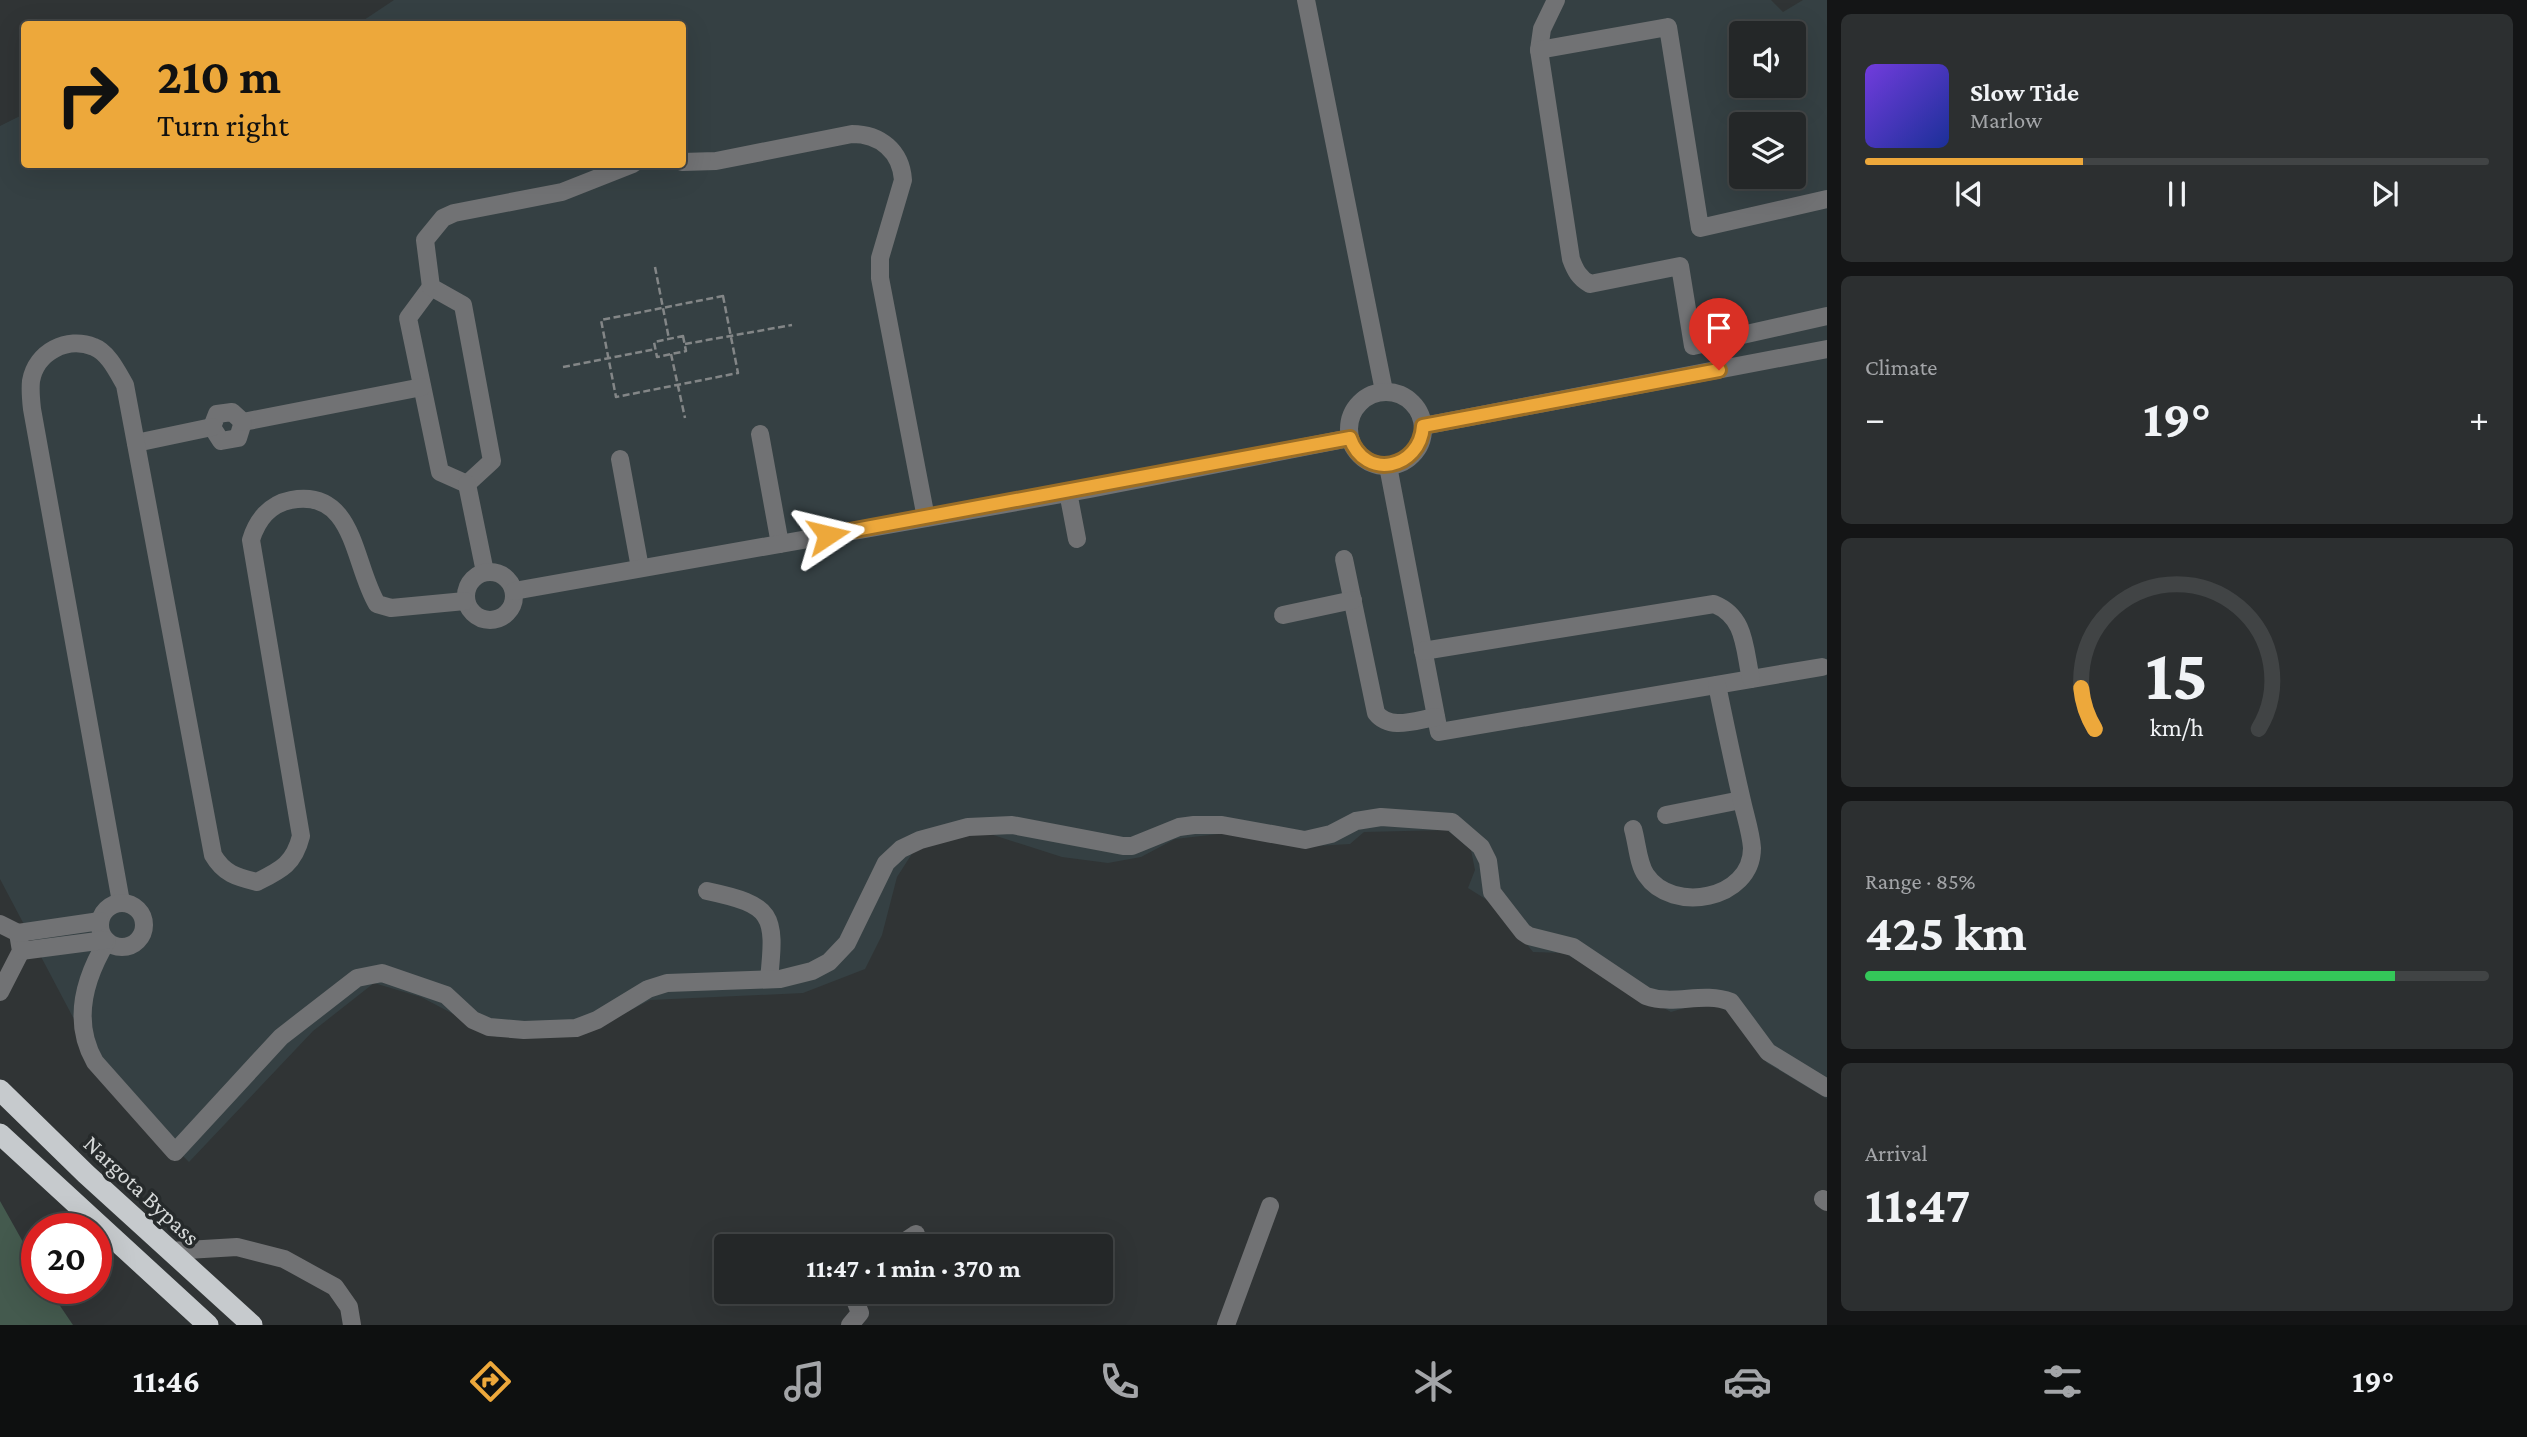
<!DOCTYPE html>
<meta charset="utf-8">
<style>
:root{--surface:#242728;--page:#2c2f30;--text:#f1f3f6;--muted:#a3a5a8;--line:#414445;--accent:#eda83b}
body{margin:0;font-family:"Crimson Pro",serif;background:var(--page);color:var(--text);height:100vh;display:flex;flex-direction:column;font-size:26px;white-space:nowrap}
*{box-sizing:border-box;margin:0}
p{font-size:23px;color:var(--muted)}
.icon{flex:none;width:38px;height:38px;fill:none;stroke:currentColor;stroke-width:2;stroke-linecap:round;stroke-linejoin:round}
.map{position:relative;flex:1;overflow:hidden}
.panel{display:flex;flex-direction:column;gap:14px;padding:14px;background:#141516;width:700px}
.panel>*{flex:none}
.hud{position:absolute;left:21px;top:21px;width:665px;height:147px;border-radius:7px;box-shadow:0 7px 28px #0002,0 0 0 2px var(--line);background:#eda83b;color:#111;overflow:hidden}
.fabs{position:absolute;left:1729px;top:21px;display:grid;gap:14px}
.fabs a{display:grid;place-items:center;width:77px;height:77px;border-radius:7px;background:var(--surface);box-shadow:0 7px 28px #0002,0 0 0 2px var(--line);font-size:35px}
.speed{position:absolute;left:21px;top:1213px;display:flex;gap:14px;font-size:35px;font-weight:700;text-align:center}
.speed>*{display:grid;place-content:center;width:91px;height:91px;border-radius:50%;background:var(--surface);box-shadow:0 7px 28px #0002,0 0 0 2px var(--line);line-height:1}
.speed .limit{border:10px solid #d22;background:#fff;color:#111}
.pin{position:absolute;display:grid;place-items:center;width:60px;height:60px;color:#fff;margin:-72px -30px;border-radius:50% 50% 50% 0;rotate:-45deg;box-shadow:0 0 7px #0007}
.pin .icon{rotate:45deg}
.me{position:absolute;width:77px;margin:-38px;rotate:80deg;stroke-linejoin:round;filter:drop-shadow(0 0 5px #0008)}
.turn{display:flex;align-items:center;gap:24px;height:147px;padding:0 21px;font-size:32px}
.turn .icon{width:91px;height:91px;stroke-width:2.5}
.turn b{display:block;font-size:49px;line-height:60px}
.big{font-size:52px;font-weight:700;line-height:1.1}
.panel .tile{flex:1;display:flex;flex-direction:column;justify-content:center;gap:10px;min-width:0;padding:0 24px;border-radius:10px;background:var(--page)}
.panel .dial{align-items:center;gap:0}
.dial svg{height:182px;overflow:visible;fill:none;stroke:var(--line);stroke-width:7;stroke-linecap:round;text-anchor:middle}
.dial text{fill:var(--text);stroke:none}
.song{display:flex;align-items:center;gap:21px}
.cover{width:84px;height:84px;border-radius:10px;background:linear-gradient(135deg,hsl(260 70% 55%),hsl(230 70% 35%))}
.played{height:7px;border-radius:4px;background:linear-gradient(90deg,var(--accent) 35%,var(--line) 35%)}
.keys{display:flex;justify-content:space-around;direction:ltr}
.heat{display:flex;justify-content:space-between;align-items:center;font-size:38px;direction:ltr}
.charge{height:10px;border-radius:5px;background:linear-gradient(90deg,#34c759 85%,var(--line) 0)}
.trip{position:absolute;left:714px;top:1234px;width:399px;height:70px;border-radius:7px;background:var(--surface);box-shadow:0 7px 28px #0002,0 0 0 2px var(--line);font-weight:700;line-height:70px;text-align:center}
.dock{display:flex;height:112px;justify-content:space-around;align-items:center;background:#0e1010;color:var(--muted)}
.dock .icon{width:49px;height:49px}
.dock .current{color:var(--accent)}
.dock b{font-size:32px;color:var(--text)}
main{display:flex;flex:1;min-height:0}
.map>svg:first-child{display:block}
.built{fill:#354043;fill-rule:evenodd}
.green{fill:#445a4e}
.lines{fill:none;stroke-linecap:round;stroke-linejoin:round}
.path{stroke:#838687;stroke-width:2.5;stroke-dasharray:7 3.5;stroke-linecap:butt}
.minor{stroke:#717274;stroke-width:18}
.highway{stroke:#c6cacd;stroke-width:21}
.route-casing{stroke:#9a6d26;stroke-width:18}
.route{stroke:#eda83b;stroke-width:12}
.labels{text-anchor:middle;dominant-baseline:central;stroke-width:7;stroke-linejoin:round;paint-order:stroke}
.street-label{font-size:24px;fill:#d5d8d8;stroke:#262a2b}
</style>
<main>
<div class="map">
<svg width="1827" height="1325" viewBox="0 0 1827 1325">
<rect width="100%" height="100%" fill="#303435"/>
<!-- built -->
<path class="built" d="M394 0H1771L1783 12 1803 0H1827V1099L1767 1063 1729 1012 1708 1001 1671 1012 1564 953 1533 952 1495 905 1468 888 1475 870 1471 850 1447 830 1364 832 1350 844 1299 847 1227 833 1175 839 1141 857 1108 863 1062 857 984 832 915 849 897 877 882 935 865 969 803 993 650 1000 586 1034 497 1037 421 997 374 983 313 1031 189 1162 125 1098 95 1059 0 879V126L24 114V164H682V24H358ZM1741 33H1794V86H1741ZM1741 124H1794V177H1741Z"/>
<!-- green -->
<path class="green" d="M0 1201 37 1267V1288H48L73 1325H0Z"/>
<g class="lines">
<!-- path -->
<g class="path">
<path d="M655 267 669 339"/>
<path d="M723 296 738 373 616 397 601 320Z"/>
<path d="M683 336 686 351 657 357 654 342Z"/>
<path d="M685 344 792 325"/>
<path d="M671 354 685 418"/>
<path d="M563 367 656 349"/>
</g>
<!-- minor -->
<g class="minor">
<path d="M1306 0 1384 391"/>
<path d="M1539 50 1542 29 1556 0"/>
<path d="M682 162 716 161 852 134C880 134 901 151 903 180L880 258V278L926 518"/>
<path d="M1827 199 1700 228 1668 27 1539 50 1571 259C1575 270 1579 278 1590 284L1680 266 1693 346 1827 316"/>
<path d="M431 287 408 318 440 472 467 484"/>
<circle cx="1386" cy="429" r="37"/>
<path d="M243 422 422 387"/>
<path d="M1423 426 1827 349"/>
<path d="M212 427 221 441 238 438 243 422"/>
<path d="M212 427 217 414 232 412 243 422"/>
<path d="M760 434 780 544"/>
<path d="M136 443 212 427"/>
<path d="M620 459 640 568"/>
<path d="M1388 466 1439 732 1822 667"/>
<path d="M467 484 492 461 463 305 431 287 425 240 443 218 454 213 562 192 633 164"/>
<path d="M467 484 485 572"/>
<path d="M1068 492 1077 539"/>
<path d="M1344 559 1376 713C1390 731 1416 720 1436 717"/>
<circle cx="490" cy="596" r="24"/>
<path d="M514 591 1090 489 1350 438"/>
<path d="M1283 615 1353 600"/>
<path d="M1423 651 1714 604C1746 617 1744 648 1751 679"/>
<path d="M1666 815 1741 800"/>
<path d="M1633 829C1637 842 1638 864 1646 875 1672 914 1752 900 1752 848 1751 833 1745 815 1742 801 1733 762 1725 724 1717 685"/>
<path d="M707 891C773 905 776 914 769 979"/>
<path d="M121 902 32 409C31 400 30 390 31 381 36 352 67 336 94 347 108 352 118 373 125 385L213 855C224 874 237 877 257 882 281 870 294 864 301 836L251 540C257 520 270 504 291 500 355 488 353 564 377 604L391 608 465 601"/>
<circle cx="122" cy="925" r="22"/>
<path d="M0 924 18 933 21 951 0 992"/>
<path d="M18 933 100 921"/>
<path d="M107 941C84 979 72 1022 95 1062L175 1152 281 1037 357 978 382 973 446 995 473 1020 489 1027 524 1030 576 1028 597 1020 648 989 667 983 780 979 812 971 829 962 847 943 886 863 901 849 920 840 968 827 1012 825 1123 846H1132L1179 827 1194 825H1222L1305 840 1331 834 1356 821 1381 817 1452 822 1481 847 1488 861 1492 892 1523 932 1529 936 1573 947 1646 996C1675 1006 1702 991 1731 1002L1768 1052 1827 1088"/>
<path d="M21 951 105 940"/>
<path d="M1823 1199 1827 1202"/>
<path d="M898 1246 916 1234"/>
<path d="M170 1251 237 1247 284 1259 335 1287 349 1307 352 1325"/>
<path d="M850 1325 860 1313 852 1292"/>
<path d="M1226 1325 1270 1206"/>
</g>
<!-- highway -->
<g class="highway">
<path d="M0 1090 86 1174 252 1325"/>
<path d="M0 1134 208 1325"/>
</g>
</g>
<g class="lines">
<defs>
<path id="route" d="M828 535 1350 438C1365 481 1420 469 1423 426L1719 370"/>
</defs>
<!-- route casing -->
<use href="#route" class="route-casing"/>
<!-- route -->
<use href="#route" class="route"/>
</g>
<g class="labels">
<!-- street labels -->
<g class="street-label">
<text transform="translate(142 1190) rotate(43)">Nargota Bypass</text>
</g>
</g>
</svg>
<div class="fabs">
<a><svg class="icon" aria-label="sound" viewBox="0 0 24 24"><path d="M4 9h4l5-4v14l-5-4H4zM17 9q2 3 0 6"/></svg></a>
<a><svg class="icon" aria-label="layers" viewBox="0 0 24 24"><path d="M12 4l9 5-9 5-9-5zM3 14l9 5 9-5"/></svg></a>
</div>
<div class="speed"><div class="limit">20</div></div>
<div class="pin" style="left:1719px;top:370px;background:#d93025"><svg class="icon" aria-label="arrive" viewBox="0 0 24 24"><path d="M6 21V4h12l-3 4 3 4H6"/></svg></div>
<svg class="me" style="left:828px;top:535px" viewBox="-20 -20 40 40"><path d="M0-17L14 15 0 8-14 15z" fill="#eda83b" stroke="#fff" stroke-width="4"/></svg>
<div class="trip">11:47 · 1 min · 370 m</div>
<div class="hud">
<div class="turn"><svg class="icon" aria-label="right" viewBox="0 0 24 24"><path d="M7 20v-9h11M14 6l5 5-5 5"/></svg><div><b>210 m</b>Turn right</div></div>
</div>
</div>
<section class="panel">
<div class="tile">
<div class="song"><i class="cover"></i><div><b>Slow Tide</b><p>Marlow</p></div></div>
<div class="played"></div>
<div class="keys"><svg class="icon" aria-label="previous" viewBox="0 0 24 24"><path d="M18 5L8 12l10 7zM5 5v14"/></svg><svg class="icon" aria-label="pause" viewBox="0 0 24 24"><path d="M8 5v14M16 5v14"/></svg><svg class="icon" aria-label="next" viewBox="0 0 24 24"><path d="M6 5l10 7-10 7zM19 5v14"/></svg></div>
</div>
<div class="tile"><p>Climate</p>
<div class="heat"><a>−</a><b class="big">19°</b><a>+</a></div>
</div>
<div class="tile dial"><svg viewBox="0 0 100 80">
<path d="M14 69A42 42 0 1 1 86 69"/>
<path d="M14 69A42 42 0 0 1 8 51" stroke="#eda83b"/>
<text x="50" y="56" font-size="32" font-weight="700">15</text>
<text x="50" y="72" font-size="11">km/h</text>
</svg></div>
<div class="tile"><p>Range · 85%</p><b class="big">425 km</b><div class="charge"></div></div>
<div class="tile"><p>Arrival</p><b class="big">11:47</b></div>
</section>
</main>
<nav class="dock">
<b>11:46</b>
<svg class="icon current" aria-label="directions" viewBox="0 0 24 24"><path d="M12 3l9 9-9 9-9-9zM9 14v-3h6M13 9l2 2-2 2"/></svg>
<svg class="icon" aria-label="music" viewBox="0 0 24 24"><path d="M9 18V5l10-2v13"/><circle cx="6" cy="18" r="3"/><circle cx="16" cy="16" r="3"/></svg>
<svg class="icon" aria-label="phone" viewBox="0 0 24 24"><path d="M5 4h4l2 5-3 2q2 4 5 5l2-3 5 2v4C11 20 4 13 5 4z"/></svg>
<svg class="icon" aria-label="climate" viewBox="0 0 24 24"><path d="M12 3v18M4 7l16 10M4 17L20 7"/></svg>
<svg class="icon" aria-label="car" viewBox="0 0 24 24"><path d="M5 17H2v-5l4-1 3-4h7l3 4 3 1v5h-3M9 17h6M6 11h13"/><circle cx="7" cy="17" r="2"/><circle cx="17" cy="17" r="2"/></svg>
<svg class="icon" aria-label="filters" viewBox="0 0 24 24"><path d="M4 7h16M4 17h16"/><circle cx="9" cy="7" r="2"/><circle cx="15" cy="17" r="2"/></svg>
<b>19°</b>
</nav>
